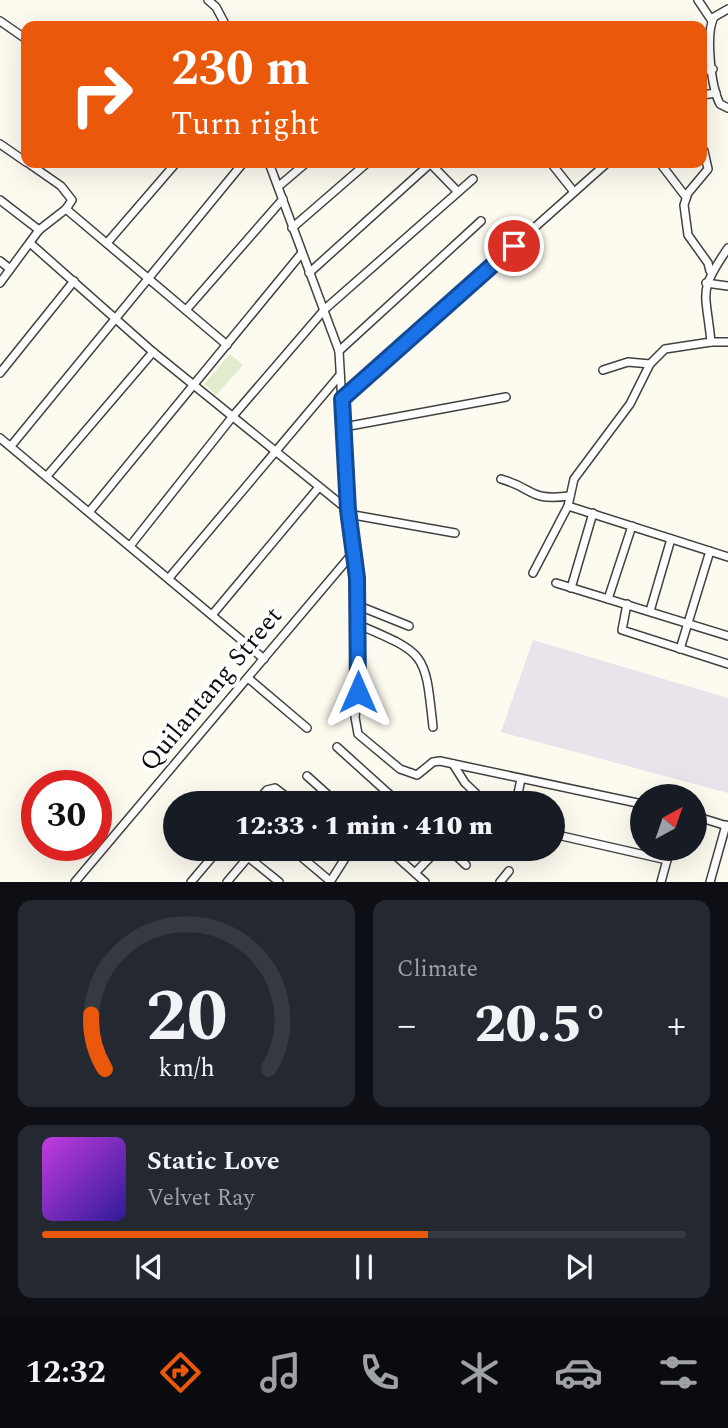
<!DOCTYPE html>
<meta charset="utf-8">
<style>
:root{--surface:#171b24;--page:#242831;--text:#f1f3f6;--muted:#9ea1a6;--line:#363941;--accent:#ea580c}
body{margin:0;font-family:Spectral,serif;background:var(--page);color:var(--text);height:100vh;display:flex;flex-direction:column;font-size:26px;white-space:nowrap}
*{box-sizing:border-box;margin:0}
p{font-size:23px;color:var(--muted)}
.icon{flex:none;width:38px;height:38px;fill:none;stroke:currentColor;stroke-width:2;stroke-linecap:round;stroke-linejoin:round}
.map{position:relative;height:882px;overflow:hidden}
.sheet{display:flex;flex-direction:column;gap:18px;padding:18px;background:#0d0f14;flex:1}
.sheet>*{flex:none}
.banner{position:absolute;left:21px;top:21px;width:686px;height:147px;border-radius:14px;box-shadow:0 7px 28px #0002;background:#ea580c;color:#fff;overflow:hidden}
.needle{width:46px;rotate:40deg}
.controls{position:absolute;left:630px;top:784px;display:grid;gap:14px}
.controls a{display:grid;place-items:center;width:77px;height:77px;border-radius:50%;background:var(--surface);box-shadow:0 7px 28px #0002;font-size:35px}
.speed{position:absolute;left:21px;top:770px;display:flex;gap:14px;font-size:35px;font-weight:700;text-align:center}
.speed>*{display:grid;place-content:center;width:91px;height:91px;border-radius:50%;background:var(--surface);box-shadow:0 7px 28px #0002;line-height:1}
.speed .limit{border:10px solid #d22;background:#fff;color:#111}
.pin{position:absolute;display:grid;place-items:center;width:60px;height:60px;color:#fff;margin:-30px;border:4px solid #fff;border-radius:50%;box-shadow:0 2px 7px #0007}
.me{position:absolute;width:77px;margin:-38px;rotate:0deg;stroke-linejoin:round;filter:drop-shadow(0 0 5px #0008)}
.turn{display:flex;align-items:center;gap:24px;height:147px;padding:0 35px;font-size:32px}
.turn .icon{width:91px;height:91px;stroke-width:2.5}
.turn b{display:block;font-size:49px;line-height:60px}
.big{font-size:52px;font-weight:800;line-height:1.1}
.sheet .widget{flex:1;display:flex;flex-direction:column;justify-content:center;gap:10px;min-width:0;padding:0 24px;border-radius:14px;background:var(--page)}
.sheet .dial{align-items:center;gap:0}
.dial svg{height:182px;overflow:visible;fill:none;stroke:var(--line);stroke-width:7;stroke-linecap:round;text-anchor:middle}
.dial text{fill:var(--text);stroke:none}
.song{display:flex;align-items:center;gap:21px}
.cover{width:84px;height:84px;border-radius:10px;background:linear-gradient(135deg,hsl(290 70% 55%),hsl(250 70% 35%))}
.played{height:7px;border-radius:4px;background:linear-gradient(90deg,var(--accent) 60%,var(--line) 60%)}
.keys{display:flex;justify-content:space-around;direction:ltr}
.heat{display:flex;justify-content:space-between;align-items:center;font-size:38px;direction:ltr}
.sheet .tiles{flex:1;display:grid;gap:18px;grid-template-columns:1fr 1fr}
.widget:last-child{grid-column:span 2}
.trip{position:absolute;left:163px;top:791px;width:402px;height:70px;border-radius:35px;background:var(--surface);box-shadow:0 7px 28px #0002;font-weight:800;line-height:70px;text-align:center}
.menu{display:flex;height:112px;justify-content:space-around;align-items:center;background:#090b0e;color:var(--muted)}
.menu .icon{width:49px;height:49px}
.menu .active{color:var(--accent)}
.menu b{font-size:32px;color:var(--text)}
.map>svg:first-child{display:block}
.industrial{fill:#ebe3eb}
.pitch{fill:#e1ecce}
.lines{fill:none;stroke-linecap:round;stroke-linejoin:round}
.minor-casing{stroke:#414141;stroke-width:10}
.minor{stroke:#fff;stroke-width:7}
.route-casing{stroke:#114b97;stroke-width:18}
.route{stroke:#1a73e8;stroke-width:12}
.labels{text-anchor:middle;dominant-baseline:central;stroke-width:7;stroke-linejoin:round;paint-order:stroke}
.street-label{font-size:26px;fill:#0e0e0e;stroke:#fff}
</style>
<div class="map">
<svg width="728" height="882" viewBox="0 0 728 882">
<rect width="100%" height="100%" fill="#fdfbf0"/>
<!-- industrial -->
<path class="industrial" d="M533 640 728 698V793L501 732Z"/>
<!-- pitch -->
<path class="pitch" d="M230 354 243 365 216 395 204 384Z"/>
<g class="lines">
<defs>
<g id="minor">
<path d="M208 0 216 7 226 26"/>
<path d="M698 0 712 21"/>
<path d="M728 9 714 17C705 34 711 87 720 104L728 108"/>
<path d="M0 21 26 39"/>
<path d="M702 71 713 69"/>
<path d="M702 95 716 93"/>
<path d="M0 144 26 162"/>
<path d="M704 151 708 169 688 193 684 205 688 235 708 263 710 271"/>
<path d="M269 163 339 351 348 510 357 578 358 692 355 717 358 734 400 769 417 775 433 762 440 761 642 804"/>
<path d="M430 163 458 192"/>
<path d="M551 163 574 192"/>
<path d="M660 163 686 197"/>
<path d="M279 186 306 163"/>
<path d="M0 200 39 230"/>
<path d="M66 209 227 345"/>
<path d="M292 228 367 163"/>
<path d="M30 243 153 352 348 510"/>
<path d="M107 243 176 163"/>
<path d="M0 261 10 269"/>
<path d="M309 273 431 163"/>
<path d="M0 283 39 230 66 209 72 200 61 186 28 163"/>
<path d="M706 283 728 286"/>
<path d="M186 310 283 199"/>
<path d="M711 342H728"/>
<path d="M339 351 481 221"/>
<path d="M603 370 628 362 650 364"/>
<path d="M0 373 74 281"/>
<path d="M342 399 607 163"/>
<path d="M344 427 506 397"/>
<path d="M0 438 264 659"/>
<path d="M11 446 243 163"/>
<path d="M47 476 153 352"/>
<path d="M501 479C536 489 527 501 570 496"/>
<path d="M568 506 728 557"/>
<path d="M90 511 301 254"/>
<path d="M348 514 455 533"/>
<path d="M130 546 233 416 325 309 473 179"/>
<path d="M533 573 568 506 574 479 630 404 650 364 665 349 711 342C706 290 697 293 728 248"/>
<path d="M169 578 340 375"/>
<path d="M556 583 728 636"/>
<path d="M571 588 593 513"/>
<path d="M608 599 632 526"/>
<path d="M627 604 622 630 728 664"/>
<path d="M359 606 409 626"/>
<path d="M650 611 671 539"/>
<path d="M212 615 319 487"/>
<path d="M359 625C427 654 425 653 433 727"/>
<path d="M680 649 710 551"/>
<path d="M248 678 307 728"/>
<path d="M337 747 399 803"/>
<path d="M453 764 465 783 486 803"/>
<path d="M307 776 337 803"/>
<path d="M256 803 267 790 275 788 292 801 291 803"/>
<path d="M516 803 521 779"/>
<path d="M695 816 727 826"/>
<path d="M553 834 667 860"/>
<path d="M292 849 330 881"/>
<path d="M388 849 425 882"/>
<path d="M449 849 466 865"/>
<path d="M248 857 279 882"/>
<path d="M415 873 438 849"/>
<path d="M75 882 352 554"/>
<path d="M191 882 219 849"/>
<path d="M227 882 255 849"/>
<path d="M330 882 351 849"/>
<path d="M500 882 509 871"/>
<path d="M661 882 670 849"/>
<path d="M710 882 726 825"/>
</g>
</defs>
<!-- minor casing -->
<use href="#minor" class="minor-casing"/>
<!-- minor -->
<use href="#minor" class="minor"/>
</g>
<g class="lines">
<defs>
<path id="route" d="M358 692 357 578 348 510 342 399 514 246"/>
</defs>
<!-- route casing -->
<use href="#route" class="route-casing"/>
<!-- route -->
<use href="#route" class="route"/>
</g>
<g class="labels">
<!-- street labels -->
<g class="street-label">
<text transform="translate(211 689) rotate(-50)">Quilantang Street</text>
</g>
</g>
</svg>
<div class="controls">
<a><svg class="needle" viewBox="-14 -14 28 28"><path d="M0-13l5 13h-10z" fill="#e53935"/><path d="M0 13l5-13h-10z" fill="#9ea1a6"/></svg></a>
</div>
<div class="speed"><div class="limit">30</div></div>
<div class="pin" style="left:514px;top:246px;background:#d93025"><svg class="icon" aria-label="arrive" viewBox="0 0 24 24"><path d="M6 21V4h12l-3 4 3 4H6"/></svg></div>
<svg class="me" style="left:358px;top:692px" viewBox="-20 -20 40 40"><path d="M0-17L14 15 0 8-14 15z" fill="#1a73e8" stroke="#fff" stroke-width="4"/></svg>
<div class="trip">12:33 · 1 min · 410 m</div>
<div class="banner">
<div class="turn"><svg class="icon" aria-label="right" viewBox="0 0 24 24"><path d="M7 20v-9h11M14 6l5 5-5 5"/></svg><div><b>230 m</b>Turn right</div></div>
</div>
</div>
<section class="sheet">
<div class="tiles">
<div class="widget dial"><svg viewBox="0 0 100 80">
<path d="M14 69A42 42 0 1 1 86 69"/>
<path d="M14 69A42 42 0 0 1 8 45" stroke="#ea580c"/>
<text x="50" y="56" font-size="32" font-weight="700">20</text>
<text x="50" y="72" font-size="11">km/h</text>
</svg></div>
<div class="widget"><p>Climate</p>
<div class="heat"><a>−</a><b class="big">20.5°</b><a>+</a></div>
</div>
<div class="widget">
<div class="song"><i class="cover"></i><div><b>Static Love</b><p>Velvet Ray</p></div></div>
<div class="played"></div>
<div class="keys"><svg class="icon" aria-label="previous" viewBox="0 0 24 24"><path d="M18 5L8 12l10 7zM5 5v14"/></svg><svg class="icon" aria-label="pause" viewBox="0 0 24 24"><path d="M8 5v14M16 5v14"/></svg><svg class="icon" aria-label="next" viewBox="0 0 24 24"><path d="M6 5l10 7-10 7zM19 5v14"/></svg></div>
</div>
</div>
</section>
<nav class="menu">
<b>12:32</b>
<svg class="icon active" aria-label="directions" viewBox="0 0 24 24"><path d="M12 3l9 9-9 9-9-9zM9 14v-3h6M13 9l2 2-2 2"/></svg>
<svg class="icon" aria-label="music" viewBox="0 0 24 24"><path d="M9 18V5l10-2v13"/><circle cx="6" cy="18" r="3"/><circle cx="16" cy="16" r="3"/></svg>
<svg class="icon" aria-label="phone" viewBox="0 0 24 24"><path d="M5 4h4l2 5-3 2q2 4 5 5l2-3 5 2v4C11 20 4 13 5 4z"/></svg>
<svg class="icon" aria-label="climate" viewBox="0 0 24 24"><path d="M12 3v18M4 7l16 10M4 17L20 7"/></svg>
<svg class="icon" aria-label="car" viewBox="0 0 24 24"><path d="M5 17H2v-5l4-1 3-4h7l3 4 3 1v5h-3M9 17h6M6 11h13"/><circle cx="7" cy="17" r="2"/><circle cx="17" cy="17" r="2"/></svg>
<svg class="icon" aria-label="filters" viewBox="0 0 24 24"><path d="M4 7h16M4 17h16"/><circle cx="9" cy="7" r="2"/><circle cx="15" cy="17" r="2"/></svg>
</nav>
